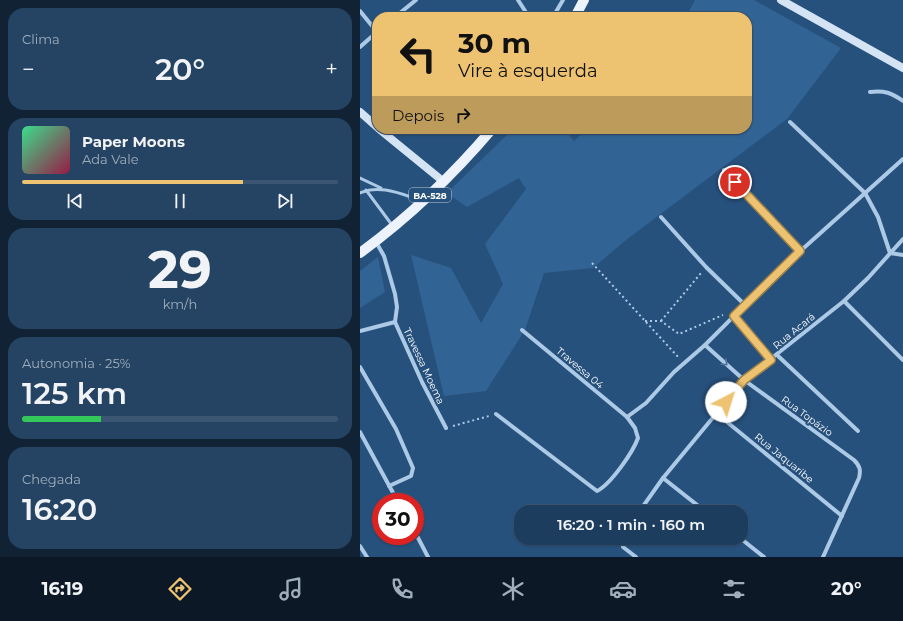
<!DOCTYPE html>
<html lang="pt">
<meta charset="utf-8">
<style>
:root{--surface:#1d3d5e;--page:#254464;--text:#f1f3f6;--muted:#a0aebc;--line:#3b5673;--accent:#edc372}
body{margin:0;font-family:Montserrat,sans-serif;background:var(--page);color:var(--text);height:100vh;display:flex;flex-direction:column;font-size:15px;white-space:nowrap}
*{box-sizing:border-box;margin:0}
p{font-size:13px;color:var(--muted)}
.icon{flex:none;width:22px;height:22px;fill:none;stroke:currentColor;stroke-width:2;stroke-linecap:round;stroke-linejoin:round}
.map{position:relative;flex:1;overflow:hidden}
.side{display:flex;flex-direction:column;gap:8px;padding:8px;background:#102234;width:360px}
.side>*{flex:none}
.top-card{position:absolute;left:12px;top:12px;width:380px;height:122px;border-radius:16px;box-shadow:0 1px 3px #0004,0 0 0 1px var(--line);background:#edc372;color:#111;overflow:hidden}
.speed{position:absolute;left:12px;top:493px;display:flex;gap:8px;font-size:20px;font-weight:700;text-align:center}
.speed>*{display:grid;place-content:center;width:52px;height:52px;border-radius:50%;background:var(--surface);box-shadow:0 1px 3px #0004,0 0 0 1px var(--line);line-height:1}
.speed .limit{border:6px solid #d22;background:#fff;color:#111}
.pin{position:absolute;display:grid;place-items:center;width:34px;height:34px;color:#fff;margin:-17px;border:2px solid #fff;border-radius:50%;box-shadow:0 1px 4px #0007}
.me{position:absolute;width:44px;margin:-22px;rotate:40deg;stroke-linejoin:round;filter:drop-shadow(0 0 3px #0008)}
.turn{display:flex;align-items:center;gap:14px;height:84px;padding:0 20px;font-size:18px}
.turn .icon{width:52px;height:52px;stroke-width:2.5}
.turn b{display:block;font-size:28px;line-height:34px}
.then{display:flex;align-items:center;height:38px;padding:0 20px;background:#0003;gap:8px;font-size:15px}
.big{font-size:30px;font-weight:600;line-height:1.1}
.side .card{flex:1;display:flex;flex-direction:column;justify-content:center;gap:6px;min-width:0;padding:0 14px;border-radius:16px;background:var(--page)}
.side .dial{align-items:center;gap:0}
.dial b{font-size:52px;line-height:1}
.song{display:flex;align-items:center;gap:12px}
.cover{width:48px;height:48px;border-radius:6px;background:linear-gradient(135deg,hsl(150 70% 55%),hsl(340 70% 35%))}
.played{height:4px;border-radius:2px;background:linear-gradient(90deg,var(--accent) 70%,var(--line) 70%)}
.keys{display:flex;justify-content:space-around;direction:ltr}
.heat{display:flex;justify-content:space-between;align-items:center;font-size:22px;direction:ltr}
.charge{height:6px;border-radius:3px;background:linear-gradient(90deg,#34c759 25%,var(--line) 0)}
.trip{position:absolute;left:154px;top:505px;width:234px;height:40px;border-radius:16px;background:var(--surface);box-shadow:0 1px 3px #0004,0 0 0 1px var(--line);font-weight:600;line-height:40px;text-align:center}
.tab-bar{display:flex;height:64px;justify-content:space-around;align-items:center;background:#0c1826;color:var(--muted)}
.tab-bar .icon{width:28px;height:28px}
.tab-bar .current{color:var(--accent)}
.tab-bar b{font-size:18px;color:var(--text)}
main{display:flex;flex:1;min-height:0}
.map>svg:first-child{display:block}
.green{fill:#316394}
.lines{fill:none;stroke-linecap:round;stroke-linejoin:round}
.path{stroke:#acc9e5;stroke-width:2;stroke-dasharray:2 3;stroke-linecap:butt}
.lane{stroke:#acc9e5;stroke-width:3}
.street{stroke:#acc9e5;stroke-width:4}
.secondary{stroke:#d5e4f5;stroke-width:8}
.primary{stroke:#ecf3fd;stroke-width:10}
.oneway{stroke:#4f759c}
.route-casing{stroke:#9a7f4a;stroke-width:10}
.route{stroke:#edc372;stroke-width:7}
.labels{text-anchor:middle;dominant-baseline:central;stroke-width:4;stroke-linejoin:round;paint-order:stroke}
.shield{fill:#27517d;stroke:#becbd8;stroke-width:1}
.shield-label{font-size:9px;font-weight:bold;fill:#fff}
.street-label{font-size:10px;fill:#fff;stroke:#27517d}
</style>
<main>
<section class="side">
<div class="card"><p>Clima</p>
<div class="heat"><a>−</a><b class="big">20°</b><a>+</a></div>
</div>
<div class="card">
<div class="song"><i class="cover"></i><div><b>Paper Moons</b><p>Ada Vale</p></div></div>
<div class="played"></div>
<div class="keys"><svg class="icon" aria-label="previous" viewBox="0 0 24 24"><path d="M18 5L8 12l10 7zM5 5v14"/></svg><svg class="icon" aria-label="pause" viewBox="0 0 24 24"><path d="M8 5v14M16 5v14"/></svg><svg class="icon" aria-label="next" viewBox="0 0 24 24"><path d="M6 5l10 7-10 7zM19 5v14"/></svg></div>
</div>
<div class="card dial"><b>29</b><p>km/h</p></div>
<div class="card"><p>Autonomia · 25%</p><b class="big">125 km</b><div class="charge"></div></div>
<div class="card"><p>Chegada</p><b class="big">16:20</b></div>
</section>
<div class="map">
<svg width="543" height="557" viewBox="0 0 543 557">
<rect width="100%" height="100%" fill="#27517d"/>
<!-- green -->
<g class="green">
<path d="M335 0H394L481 48 427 119 266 240 233 268 184 273 165 330 126 391 84 396 51 255 91 268 121 323 143 284 125 244 166 189 159 178 107 207 87 193 153 129H204L214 141 227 129H387V17H326Z"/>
<path d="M18 257 25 292 0 308V271Z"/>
</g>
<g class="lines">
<!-- path -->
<g class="path">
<path d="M232 263 319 358"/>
<path d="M285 321H301L319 334 363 315"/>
<path d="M301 321 341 273"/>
<path d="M93 426 129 416"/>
</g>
<!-- lane -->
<g class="lane">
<path d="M0 178 21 188"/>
<path d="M6 190 32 225"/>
<path d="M0 193C20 184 41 194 60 200"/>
</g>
<!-- street -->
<g class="street">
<path d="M158 0 169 17"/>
<path d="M0 11 17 32 0 47"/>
<path d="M35 17 56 0"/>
<path d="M193 17 203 0"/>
<path d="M510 92C524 90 532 93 543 101"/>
<path d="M430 122 505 193 518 217 530 253 543 255"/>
<path d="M364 170 441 251"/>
<path d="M301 217 346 267 384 304"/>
<path d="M16 242 24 256 35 294 37 307 35 322 62 382 86 428"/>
<path d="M484 301 543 360"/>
<path d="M374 316 411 360"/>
<path d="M0 331 35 322"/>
<path d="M345 345 384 380 494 460C500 466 501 470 499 478L463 557"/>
<path d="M417 355 498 431"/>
<path d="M0 367 36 429 53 468 51 476 29 486"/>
<path d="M356 413 482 516"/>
<path d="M136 414 237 491C251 484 273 452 278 438L275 428 267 417 162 330"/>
<path d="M267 417 286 403 314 372 345 345 427 263 543 159"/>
<path d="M0 432 38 502"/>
<path d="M303 478 346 512"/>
<path d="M279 512 303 478 384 380 484 301 508 278 543 239"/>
<path d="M55 532 68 557"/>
<path d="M262 538 263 547 276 557"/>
<path d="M380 538 404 557"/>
<path d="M0 546 7 557"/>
</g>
<!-- secondary -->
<g class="secondary">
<path d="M421 0 543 68"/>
<path d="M0 112 17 127"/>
<path d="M19 129 84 182"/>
</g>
<!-- primary -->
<g class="primary">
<path d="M215 17 224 0"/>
<path d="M0 253C49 217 93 175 132 129"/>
</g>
</g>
<!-- one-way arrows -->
<defs><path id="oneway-chevron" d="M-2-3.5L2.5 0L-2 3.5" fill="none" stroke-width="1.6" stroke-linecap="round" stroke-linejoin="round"/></defs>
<use class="oneway" href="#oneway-chevron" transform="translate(365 363) rotate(42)"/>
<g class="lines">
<defs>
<path id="route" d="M366 402 384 380 411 360 374 316 440 251 375 182"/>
</defs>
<!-- route casing -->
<use href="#route" class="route-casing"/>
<!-- route -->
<use href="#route" class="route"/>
</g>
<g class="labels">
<!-- shield labels -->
<rect class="shield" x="49" y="188" width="42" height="14" rx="3"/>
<g class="shield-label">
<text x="70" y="195">BA-528</text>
</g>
<!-- street labels -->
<g class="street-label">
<text transform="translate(434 331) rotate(-39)">Rua Acará</text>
<text transform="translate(64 366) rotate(65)">Travessa Moema</text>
<text transform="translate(220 368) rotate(40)">Travessa 04</text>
<text transform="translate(447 416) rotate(36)">Rua Topázio</text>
<text transform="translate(424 458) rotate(39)">Rua Jaquaribe</text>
</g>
</g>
</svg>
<div class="speed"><div class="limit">30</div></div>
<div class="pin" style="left:375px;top:182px;background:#d93025"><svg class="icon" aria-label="arrive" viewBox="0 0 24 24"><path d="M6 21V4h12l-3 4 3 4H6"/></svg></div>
<svg class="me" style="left:366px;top:402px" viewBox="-20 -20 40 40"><circle r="19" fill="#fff"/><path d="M0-13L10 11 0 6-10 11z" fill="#edc372"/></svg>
<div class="trip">16:20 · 1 min · 160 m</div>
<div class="top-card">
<div class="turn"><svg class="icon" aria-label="left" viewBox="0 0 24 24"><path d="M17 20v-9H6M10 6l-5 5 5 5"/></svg><div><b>30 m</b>Vire à esquerda</div></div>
<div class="then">Depois<svg class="icon" aria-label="right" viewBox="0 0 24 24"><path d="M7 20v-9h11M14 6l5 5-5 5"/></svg></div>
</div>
</div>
</main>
<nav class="tab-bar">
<b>16:19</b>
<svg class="icon current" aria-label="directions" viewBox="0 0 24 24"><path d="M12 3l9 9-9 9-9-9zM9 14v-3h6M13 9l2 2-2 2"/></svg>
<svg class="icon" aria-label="music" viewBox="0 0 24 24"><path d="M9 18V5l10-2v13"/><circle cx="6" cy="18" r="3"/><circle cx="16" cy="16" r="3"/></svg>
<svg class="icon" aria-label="phone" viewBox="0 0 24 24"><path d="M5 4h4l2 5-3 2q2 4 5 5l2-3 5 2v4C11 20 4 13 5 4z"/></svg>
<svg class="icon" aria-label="climate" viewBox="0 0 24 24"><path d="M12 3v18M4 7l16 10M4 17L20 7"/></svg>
<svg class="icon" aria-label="car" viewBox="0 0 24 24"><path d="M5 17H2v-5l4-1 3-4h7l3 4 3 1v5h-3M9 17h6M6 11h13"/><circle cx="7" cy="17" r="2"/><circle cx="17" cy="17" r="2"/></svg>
<svg class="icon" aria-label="filters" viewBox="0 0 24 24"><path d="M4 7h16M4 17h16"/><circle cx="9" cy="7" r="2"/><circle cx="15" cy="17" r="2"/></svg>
<b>20°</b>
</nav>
